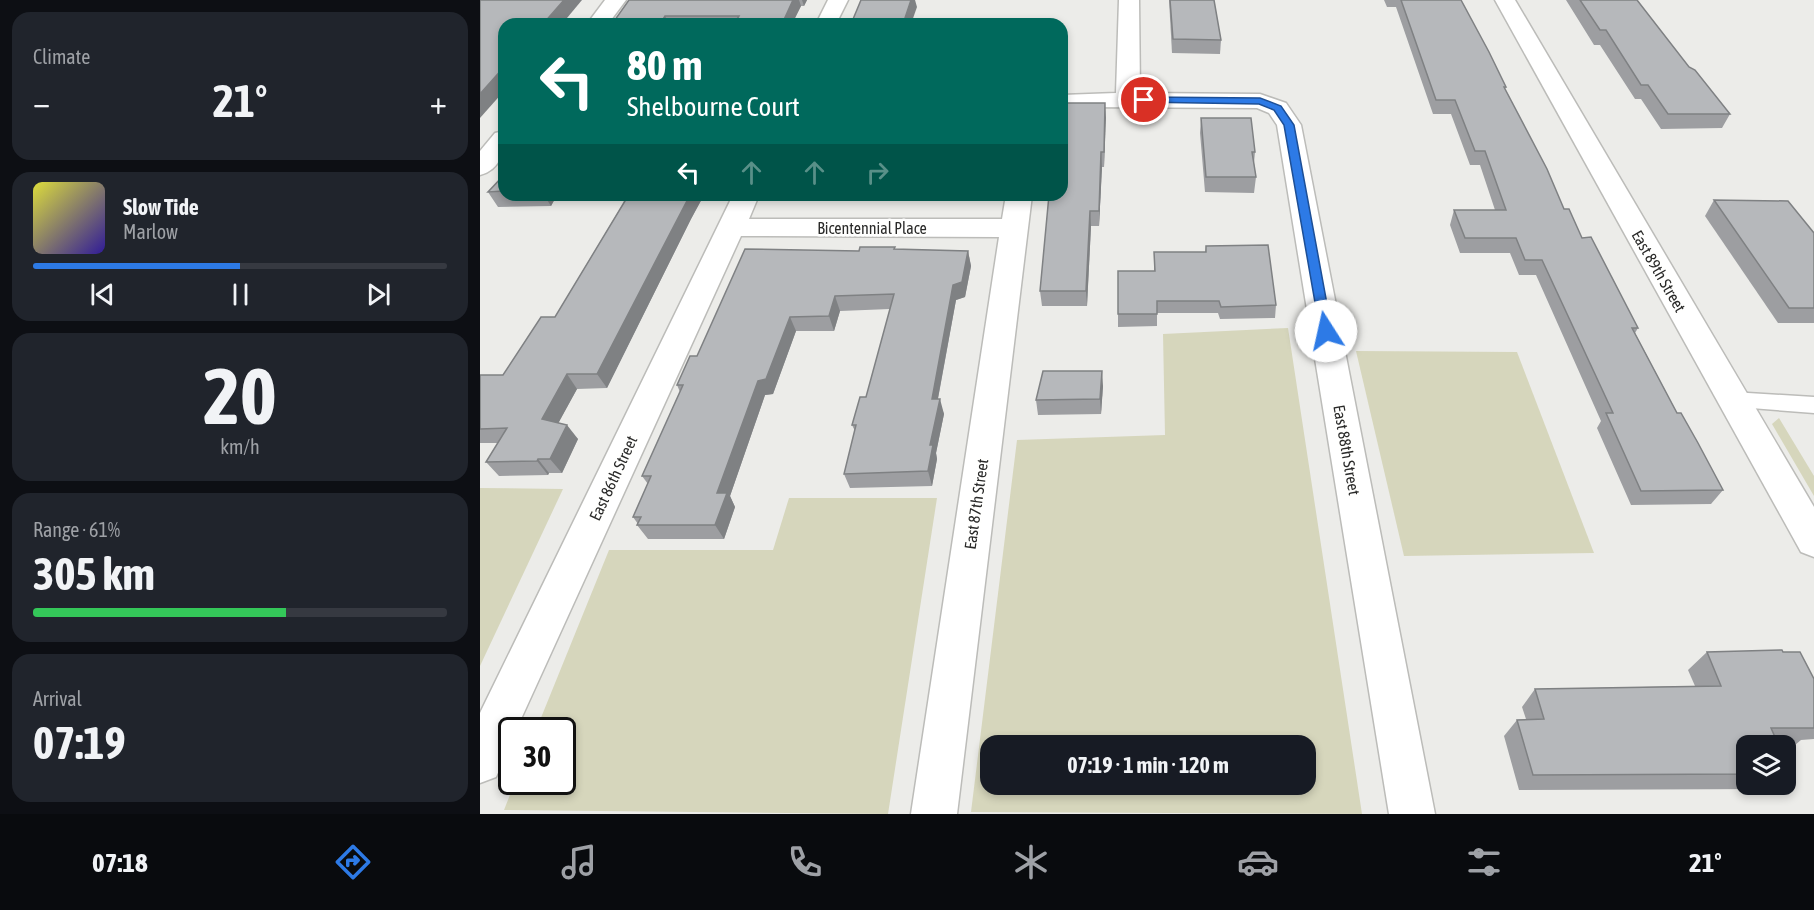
<!DOCTYPE html>
<meta charset="utf-8">
<style>
:root{--surface:#171b24;--page:#20242c;--text:#f1f3f6;--muted:#9ea1a6;--line:#363941;--accent:#2d7ae6}
body{margin:0;font-family:"Asap Condensed",sans-serif;background:var(--page);color:var(--text);height:100vh;display:flex;flex-direction:column;font-size:22px;white-space:nowrap}
*{box-sizing:border-box;margin:0}
p{font-size:20px;color:var(--muted)}
.icon{flex:none;width:33px;height:33px;fill:none;stroke:currentColor;stroke-width:2;stroke-linecap:round;stroke-linejoin:round}
.map{position:relative;flex:1;overflow:hidden}
.side{display:flex;flex-direction:column;gap:12px;padding:12px;background:#0d0f14;width:480px}
.side>*{flex:none}
.banner{position:absolute;left:18px;top:18px;width:570px;height:183px;border-radius:18px;box-shadow:0 3px 9px #0003;background:#00695c;color:#fff;overflow:hidden}
.tools{position:absolute;left:1256px;top:735px;display:grid;gap:12px}
.tools a{display:grid;place-items:center;width:60px;height:60px;border-radius:12px;background:var(--surface);box-shadow:0 3px 9px #0003;font-size:30px}
.speed{position:absolute;left:18px;top:717px;display:flex;gap:12px;font-size:30px;font-weight:700;text-align:center}
.speed>*{display:grid;place-content:center;width:78px;height:78px;border-radius:50%;background:var(--surface);box-shadow:0 3px 9px #0003;line-height:1}
.speed .limit{border:3px solid #111;border-radius:9px;background:#fff;color:#111}
.pin{position:absolute;display:grid;place-items:center;width:51px;height:51px;color:#fff;margin:-26px;border:3px solid #fff;border-radius:50%;box-shadow:0 2px 6px #0007}
.me{position:absolute;width:66px;margin:-33px;rotate:350deg;stroke-linejoin:round;filter:drop-shadow(0 0 4px #0008)}
.turn{display:flex;align-items:center;gap:21px;height:126px;padding:0 30px;font-size:27px}
.turn .icon{width:78px;height:78px;stroke-width:2.5}
.turn b{display:block;font-size:42px;line-height:51px}
.lanes{display:flex;align-items:center;height:57px;padding:0 30px;background:#0003;justify-content:center;gap:30px;direction:ltr}
.lanes .off{opacity:.35}
.big{font-size:45px;font-weight:700;line-height:1.1}
.side .widget{flex:1;display:flex;flex-direction:column;justify-content:center;gap:9px;min-width:0;padding:0 21px;border-radius:18px;background:var(--page)}
.side .dial{align-items:center;gap:0}
.dial b{font-size:78px;line-height:1}
.song{display:flex;align-items:center;gap:18px}
.cover{width:72px;height:72px;border-radius:9px;background:linear-gradient(135deg,hsl(60 70% 55%),hsl(250 70% 35%))}
.played{height:6px;border-radius:3px;background:linear-gradient(90deg,var(--accent) 50%,var(--line) 50%)}
.keys{display:flex;justify-content:space-around;direction:ltr}
.heat{display:flex;justify-content:space-between;align-items:center;font-size:33px;direction:ltr}
.charge{height:9px;border-radius:4px;background:linear-gradient(90deg,#34c759 61%,var(--line) 0)}
.trip{position:absolute;left:500px;top:735px;width:336px;height:60px;border-radius:18px;background:var(--surface);box-shadow:0 3px 9px #0003;font-weight:700;line-height:60px;text-align:center}
.menu{display:flex;height:96px;justify-content:space-around;align-items:center;background:#090b0e;color:var(--muted)}
.menu .icon{width:42px;height:42px}
.menu .current{color:var(--accent)}
.menu b{font-size:27px;color:var(--text)}
main{display:flex;flex:1;min-height:0}
.map>svg:first-child{display:block}
.green{fill:#d6d6bc;fill-rule:evenodd}
.lines{fill:none;stroke-linecap:round;stroke-linejoin:round}
.service-casing{stroke:#bcbcb9;stroke-width:3}
.minor-casing{stroke:#bcbcb9;stroke-width:3}
.tertiary-casing{stroke:#bcbcb9;stroke-width:3}
.service{fill:#fff;fill-rule:evenodd}
.minor{fill:#fff;fill-rule:evenodd}
.tertiary{fill:#fff;fill-rule:evenodd}
.wall{fill:#9d9ea1}
.shaded-wall{fill:#7f8183}
.building{fill:#b6b8bb;stroke:#7f8183;stroke-width:1.5}
.route{fill:#2d7ae6;stroke:#1d4f96;stroke-width:1.5}
.labels{text-anchor:middle;dominant-baseline:central;stroke-width:5;stroke-linejoin:round;paint-order:stroke}
.street-label{font-size:16px;fill:#2a2a29;stroke:#fffffe}
</style>
<main>
<section class="side">
<div class="widget"><p>Climate</p>
<div class="heat"><a>−</a><b class="big">21°</b><a>+</a></div>
</div>
<div class="widget">
<div class="song"><i class="cover"></i><div><b>Slow Tide</b><p>Marlow</p></div></div>
<div class="played"></div>
<div class="keys"><svg class="icon" aria-label="previous" viewBox="0 0 24 24"><path d="M18 5L8 12l10 7zM5 5v14"/></svg><svg class="icon" aria-label="pause" viewBox="0 0 24 24"><path d="M8 5v14M16 5v14"/></svg><svg class="icon" aria-label="next" viewBox="0 0 24 24"><path d="M6 5l10 7-10 7zM19 5v14"/></svg></div>
</div>
<div class="widget dial"><b>20</b><p>km/h</p></div>
<div class="widget"><p>Range · 61%</p><b class="big">305 km</b><div class="charge"></div></div>
<div class="widget"><p>Arrival</p><b class="big">07:19</b></div>
</section>
<div class="map">
<svg width="1334" height="814" viewBox="0 0 1334 814">
<rect width="100%" height="100%" fill="#ecece9"/>
<!-- green -->
<g class="green">
<path d="M808 328 882 814 491 812 537 440 685 435 683 334ZM510 746H825V784H510Z"/>
<path d="M876 351 1037 352 1114 553 924 556Z"/>
<path d="M1299 418 1334 476V496L1292 424Z"/>
<path d="M0 488 83 489 0 666Z"/>
<path d="M309 498H457L408 814 24 810 35 782H82V730H56L129 550H293Z"/>
</g>
<g class="lines">
<defs>
<path id="service" d="M1252 392 1334 397V413L1245 406 1242 400 1245 394Z"/>
<g id="minor">
<path d="M125 0H146L128 24H107Z"/>
<path d="M348 0H368L356 24H336Z"/>
<path d="M639 0H659L660 93 780 94 806 103 821 125 955 814H909L797 125 789 113 777 108 601 107 582 109V95L636 93Z"/>
<path d="M24 131C24 150 22 169 0 175V151L15 133Z"/>
<path d="M253 195H279L269 219H522L526 195H552L477 814H431L519 237 261 236 36 730H32V742L16 777 0 783V713Z"/>
</g>
<path id="tertiary" d="M1015 0H1035L1334 507V557L1321 552Z"/>
</defs>
<!-- service casing -->
<use href="#service" class="service-casing"/>
<!-- minor casing -->
<use href="#minor" class="minor-casing"/>
<!-- tertiary casing -->
<use href="#tertiary" class="tertiary-casing"/>
<!-- service -->
<use href="#service" class="service"/>
<!-- minor -->
<use href="#minor" class="minor"/>
<!-- tertiary -->
<use href="#tertiary" class="tertiary"/>
</g>
<!-- wall -->
<g class="wall">
<path d="M149 0H327L324 6H321L312 24H132Z"/>
<path d="M689 0H734L741 40 740 54 692 53Z"/>
<path d="M904 0H981L1026 87 1025 89 1084 209 1158 328 1155 333 1197 413 1243 490 1231 504 1151 505 1117 428 1121 421 1056 275H1039L1030 253H980L970 225 974 210H1015L1000 165H990L971 114H953L916 7H907Z"/>
<path d="M1086 0H1157L1209 67 1250 114 1242 128 1181 129 1161 99H1155L1120 45H1114Z"/>
<path d="M625 103 624 167H622L619 226H611L607 306H562L560 291Z"/>
<path d="M721 118 775 152 774 163 776 177 774 193 725 192 720 133Z"/>
<path d="M24 175V195H77L71 206 18 207 8 192Z"/>
<path d="M224 195 211 219 127 388 97 389 78 423 98 439 82 473H69L68 475 19 476 6 462 18 443H0V375H23L75 317 144 202 141 196Z"/>
<path d="M305 195H337L336 197H306Z"/>
<path d="M1234 200 1334 233V323H1298L1225 216Z"/>
<path d="M726 246 796 305 795 318 740 319 738 313H677V326L638 327V314L674 271V252H725Z"/>
<path d="M415 247V249L488 251 491 266 485 297 476 300 458 399 464 414 456 453 457 459 452 486 370 488 364 474 375 431 372 425 386 397 410 309 360 311 354 331H316L293 394 285 395 250 496 255 507 244 539H168L157 525 158 524 153 517 168 484 162 476 200 392 197 385 217 356 379 251Z"/>
<path d="M623 386 621 414 558 415 556 400Z"/>
<path d="M1227 652H1303L1334 679V739L1321 740 1315 745 1266 746V784H1296L1289 789 1039 790 1024 736 1037 720 1046 719 1042 707 1055 689 1215 686 1208 670Z"/>
<path d="M1305 759 1312 774 1305 778Z"/>
</g>
<!-- shaded-wall -->
<g class="shaded-wall">
<path d="M84 0H102L82 24H63Z"/>
<path d="M313 0H319L321 6 312 24H302Z"/>
<path d="M322 0H327L324 6Z"/>
<path d="M430 0H435L437 7 431 24H423Z"/>
<path d="M185 16 189 24H180Z"/>
<path d="M24 67V91L0 118V94Z"/>
<path d="M625 103 626 118 624 167V152Z"/>
<path d="M621 152 622 167 619 226V211Z"/>
<path d="M64 195H77L71 206Z"/>
<path d="M210 195H224L211 219 127 388 117 374Z"/>
<path d="M610 211 611 226 607 306 606 291Z"/>
<path d="M488 251 491 266 485 297 476 300 455 414 452 399 473 285Z"/>
<path d="M355 296 360 311 354 331 349 316Z"/>
<path d="M310 317 316 331 293 394 285 395 250 496 255 507 244 539 235 525 237 493 278 381Z"/>
<path d="M622 371 623 386 621 414 620 399Z"/>
<path d="M87 374 97 389 73 433 62 419Z"/>
<path d="M460 399 464 414 456 453 457 459 452 486 448 471 450 445Z"/>
<path d="M87 425 98 439 82 473 70 459Z"/>
<path d="M58 459 69 473 68 475 57 461Z"/>
</g>
<!-- building -->
<g class="building">
<path d="M0 0H84L63 24H24V67L0 94Z"/>
<path d="M149 0H313L302 24H254L259 16H185L180 24H132Z"/>
<path d="M381 0H431L423 24H371Z"/>
<path d="M690 0H734L741 40 693 39Z"/>
<path d="M921 0H981L1009 52 1026 87H1024L1067 169 1084 209H1089L1102 238 1111 237 1158 328H1152L1197 413H1201L1218 443 1243 490 1161 491 1126 413H1133L1062 260H1045L1036 238H985L974 210H1026L1005 151H995L975 100H956Z"/>
<path d="M1100 0H1157L1209 67 1215 70 1250 114H1188L1168 85H1161L1126 30H1120Z"/>
<path d="M582 103H625L624 152H621L619 211H610L606 291H560L569 195H582Z"/>
<path d="M721 118H771L775 152H772L776 177H726Z"/>
<path d="M24 175V191L8 192Z"/>
<path d="M141 195H210L117 374H87L62 419 87 425 70 459H58L57 461 6 462 27 428 0 429V375H23L61 317H75L148 196Z"/>
<path d="M1234 200 1308 201 1334 233V308H1309Z"/>
<path d="M788 245 796 305 741 307 739 301H677V314H638V271H675L674 252H726V246Z"/>
<path d="M380 247H415L414 249 488 251 482 282 473 285 452 399H460L450 445H453L448 471 364 474 376 425H372L380 397H386L414 294 355 296 349 316 310 317 286 379 278 381 237 493H247L235 525H157L161 517H153L171 476H162L203 385H197L210 356H217L265 249 379 251Z"/>
<path d="M563 371H622L620 399 556 400Z"/>
<path d="M1302 650 1303 652H1320L1334 679V728H1291L1299 746H1266V774L1053 775 1037 720 1064 719 1055 689 1241 686 1227 652Z"/>
<path d="M1305 759 1312 774H1305Z"/>
</g>
<!-- route -->
<path class="route" d="M664 97 780 98 801 106 814 125 852 331 850 334 846 336 840 331 804 125 794 110 779 104 660 102 659 100Z"/>
<g class="labels">
<!-- street labels -->
<g class="street-label">
<text x="392" y="228">Bicentennial Place</text>
<text transform="translate(1179 271) rotate(60)">East 89th Street</text>
<text transform="translate(867 450) rotate(80)">East 88th Street</text>
<text transform="translate(133 478) rotate(-65)">East 86th Street</text>
<text transform="translate(496 504) rotate(-82)">East 87th Street</text>
</g>
</g>
</svg>
<div class="tools">
<a><svg class="icon" aria-label="layers" viewBox="0 0 24 24"><path d="M12 4l9 5-9 5-9-5zM3 14l9 5 9-5"/></svg></a>
</div>
<div class="speed"><div class="limit">30</div></div>
<div class="pin" style="left:664px;top:100px;background:#d93025"><svg class="icon" aria-label="arrive" viewBox="0 0 24 24"><path d="M6 21V4h12l-3 4 3 4H6"/></svg></div>
<svg class="me" style="left:846px;top:331px" viewBox="-20 -20 40 40"><circle r="19" fill="#fff"/><path d="M0-13L10 11 0 6-10 11z" fill="#2d7ae6"/></svg>
<div class="trip">07:19 · 1 min · 120 m</div>
<div class="banner">
<div class="turn"><svg class="icon" aria-label="left" viewBox="0 0 24 24"><path d="M17 20v-9H6M10 6l-5 5 5 5"/></svg><div><b>80 m</b>Shelbourne Court</div></div>
<div class="lanes"><svg class="icon" aria-label="left" viewBox="0 0 24 24"><path d="M17 20v-9H6M10 6l-5 5 5 5"/></svg><svg class="icon off" aria-label="ahead" viewBox="0 0 24 24"><path d="M12 20V5M6 11l6-6 6 6"/></svg><svg class="icon off" aria-label="ahead" viewBox="0 0 24 24"><path d="M12 20V5M6 11l6-6 6 6"/></svg><svg class="icon off" aria-label="right" viewBox="0 0 24 24"><path d="M7 20v-9h11M14 6l5 5-5 5"/></svg></div>
</div>
</div>
</main>
<nav class="menu">
<b>07:18</b>
<svg class="icon current" aria-label="directions" viewBox="0 0 24 24"><path d="M12 3l9 9-9 9-9-9zM9 14v-3h6M13 9l2 2-2 2"/></svg>
<svg class="icon" aria-label="music" viewBox="0 0 24 24"><path d="M9 18V5l10-2v13"/><circle cx="6" cy="18" r="3"/><circle cx="16" cy="16" r="3"/></svg>
<svg class="icon" aria-label="phone" viewBox="0 0 24 24"><path d="M5 4h4l2 5-3 2q2 4 5 5l2-3 5 2v4C11 20 4 13 5 4z"/></svg>
<svg class="icon" aria-label="climate" viewBox="0 0 24 24"><path d="M12 3v18M4 7l16 10M4 17L20 7"/></svg>
<svg class="icon" aria-label="car" viewBox="0 0 24 24"><path d="M5 17H2v-5l4-1 3-4h7l3 4 3 1v5h-3M9 17h6M6 11h13"/><circle cx="7" cy="17" r="2"/><circle cx="17" cy="17" r="2"/></svg>
<svg class="icon" aria-label="filters" viewBox="0 0 24 24"><path d="M4 7h16M4 17h16"/><circle cx="9" cy="7" r="2"/><circle cx="15" cy="17" r="2"/></svg>
<b>21°</b>
</nav>
